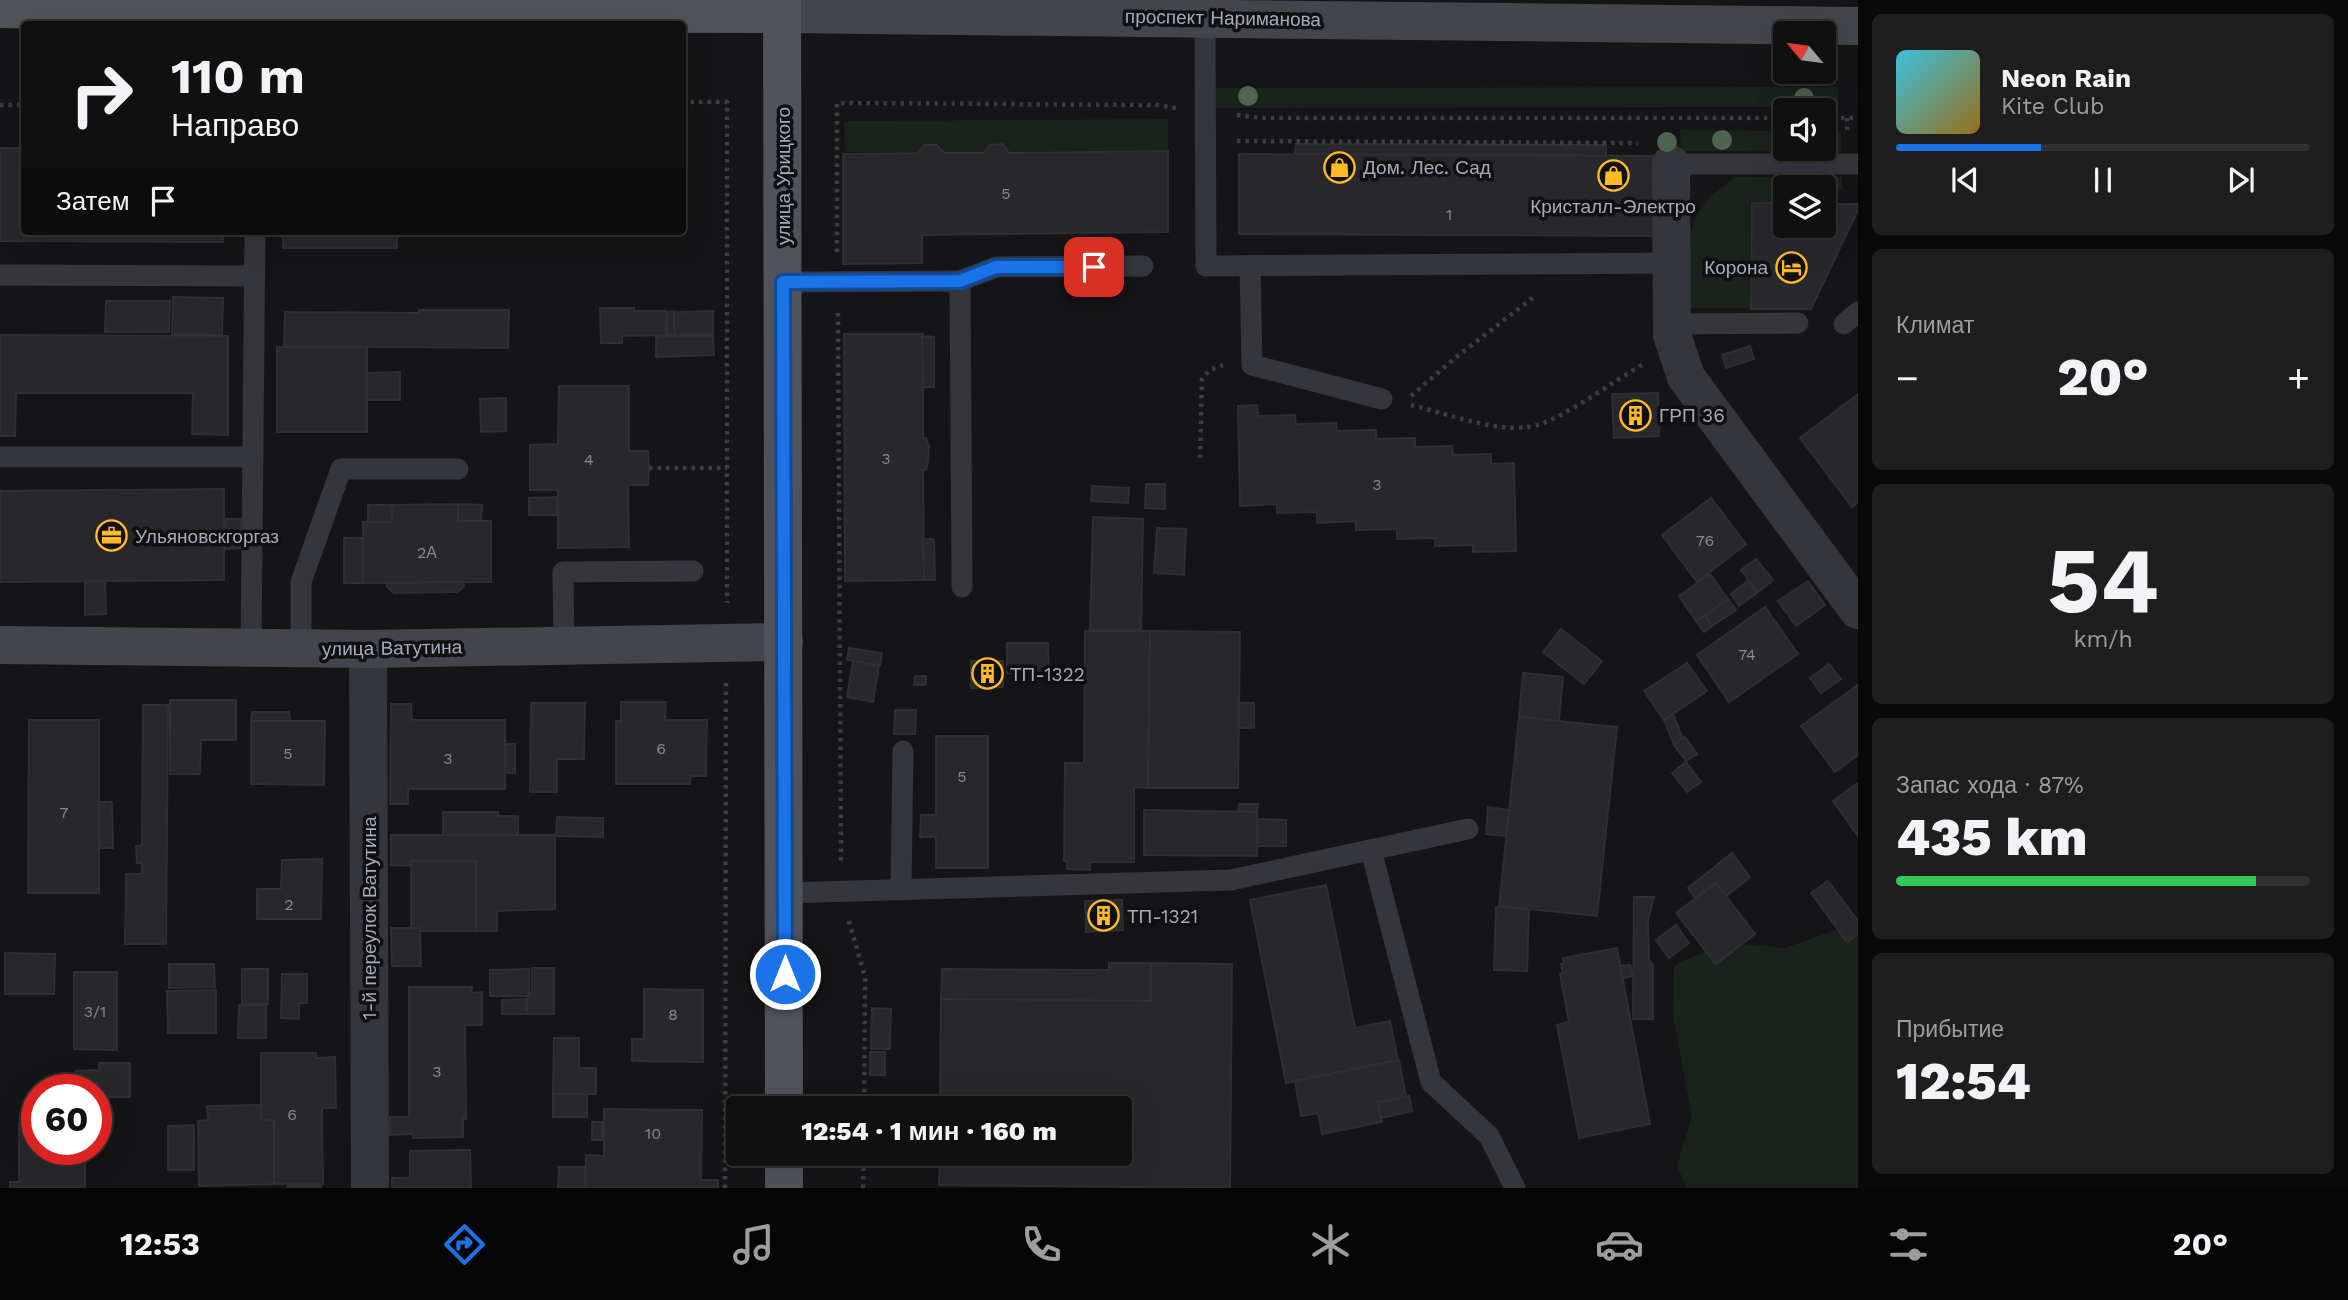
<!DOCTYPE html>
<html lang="ru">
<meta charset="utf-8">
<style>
:root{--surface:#101011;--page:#1e1e1f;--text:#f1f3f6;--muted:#9c9d9f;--line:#303031;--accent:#1a73e8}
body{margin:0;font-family:"Work Sans",sans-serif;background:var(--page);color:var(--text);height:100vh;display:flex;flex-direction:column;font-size:26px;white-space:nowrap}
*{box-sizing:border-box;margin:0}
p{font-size:23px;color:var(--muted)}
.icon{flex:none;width:38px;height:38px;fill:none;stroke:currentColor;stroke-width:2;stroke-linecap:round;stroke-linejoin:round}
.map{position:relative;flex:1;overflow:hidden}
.details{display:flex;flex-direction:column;gap:14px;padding:14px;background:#090909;width:490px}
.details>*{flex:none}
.top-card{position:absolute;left:21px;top:21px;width:665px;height:214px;border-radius:7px;box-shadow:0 7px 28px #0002,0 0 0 2px var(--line);background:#101011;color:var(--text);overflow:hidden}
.needle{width:46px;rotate:299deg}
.fabs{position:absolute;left:1773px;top:21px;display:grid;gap:14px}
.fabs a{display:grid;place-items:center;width:63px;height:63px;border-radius:7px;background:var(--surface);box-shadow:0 7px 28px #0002,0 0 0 2px var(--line);font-size:35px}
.speed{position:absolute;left:21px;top:1074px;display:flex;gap:14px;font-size:35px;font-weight:700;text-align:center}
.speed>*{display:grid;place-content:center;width:91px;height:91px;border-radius:50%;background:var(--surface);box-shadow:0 7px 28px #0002,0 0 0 2px var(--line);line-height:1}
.speed .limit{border:10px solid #d22;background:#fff;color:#111}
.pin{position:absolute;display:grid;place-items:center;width:60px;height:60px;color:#fff;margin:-30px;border-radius:14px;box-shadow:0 4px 10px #0006}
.me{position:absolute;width:77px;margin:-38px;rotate:0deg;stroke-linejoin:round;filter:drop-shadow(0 0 5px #0008)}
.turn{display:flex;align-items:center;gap:24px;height:147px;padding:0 35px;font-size:32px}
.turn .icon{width:91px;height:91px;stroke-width:2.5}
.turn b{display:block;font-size:49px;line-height:60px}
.then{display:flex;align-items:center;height:66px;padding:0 35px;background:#0003;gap:14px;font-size:26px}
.big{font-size:52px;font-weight:800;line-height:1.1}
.details .widget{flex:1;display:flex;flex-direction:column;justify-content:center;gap:10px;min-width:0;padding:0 24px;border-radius:10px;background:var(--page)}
.details .dial{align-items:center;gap:0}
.dial b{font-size:91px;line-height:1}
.song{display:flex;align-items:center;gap:21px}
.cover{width:84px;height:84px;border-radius:10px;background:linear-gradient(135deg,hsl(190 70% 55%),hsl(40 70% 35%))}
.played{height:7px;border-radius:4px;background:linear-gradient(90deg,var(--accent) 35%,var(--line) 35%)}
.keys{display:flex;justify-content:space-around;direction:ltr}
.heat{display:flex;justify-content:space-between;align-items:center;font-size:38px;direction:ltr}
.charge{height:10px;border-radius:5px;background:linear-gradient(90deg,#34c759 87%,var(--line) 0)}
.trip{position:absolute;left:726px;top:1096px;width:406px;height:70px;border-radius:7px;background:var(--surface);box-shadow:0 7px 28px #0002,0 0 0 2px var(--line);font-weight:800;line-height:70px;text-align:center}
.tab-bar{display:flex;height:112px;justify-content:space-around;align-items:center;background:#060607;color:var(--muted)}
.tab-bar .icon{width:49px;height:49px}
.tab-bar .current{color:var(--accent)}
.tab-bar b{font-size:32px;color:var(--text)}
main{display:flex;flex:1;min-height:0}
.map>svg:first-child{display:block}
.green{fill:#1a221c}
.building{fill:#28272b;stroke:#2e2e33;stroke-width:2}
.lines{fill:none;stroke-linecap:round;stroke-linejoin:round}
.path{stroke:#3b3d43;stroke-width:4.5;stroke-dasharray:3.5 5;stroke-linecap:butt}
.lane{stroke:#35363c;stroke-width:21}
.street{stroke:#35363c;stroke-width:38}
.secondary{stroke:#43454c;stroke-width:38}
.primary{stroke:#51535b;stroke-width:38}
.tree{fill:#4d6450}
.route-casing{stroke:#114b97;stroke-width:18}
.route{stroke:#1a73e8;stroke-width:12}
.labels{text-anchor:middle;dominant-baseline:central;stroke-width:7;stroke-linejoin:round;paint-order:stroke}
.number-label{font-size:16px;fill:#858994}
.street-label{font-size:19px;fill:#a5abb8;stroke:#101012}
.poi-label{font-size:19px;fill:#a5abb8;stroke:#101012;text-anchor:start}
</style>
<main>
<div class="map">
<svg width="1858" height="1188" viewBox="0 0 1858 1188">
<rect width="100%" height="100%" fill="#151517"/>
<!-- green -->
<g class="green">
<path d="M1839 87 1838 107 1214 108V88Z"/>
<path d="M1168 119V151L945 152 938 144H924L917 152H845L844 121Z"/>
<path d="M1680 130 1785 131V149H1824V132H1841V152L1681 151Z"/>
<path d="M1734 177H1842V190H1835V203H1824V187H1785V202H1751L1750 308H1689C1689 280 1684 235 1699 211 1707 198 1722 187 1734 177Z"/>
<path d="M1858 922V1188H1687L1677 1166 1692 1116 1673 1016 1674 966 1723 942 1785 948Z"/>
</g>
<!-- building -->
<g class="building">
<path d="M1003 144 1009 153 1168 151V232L922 235V263L843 264V154L918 153 924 145H937L944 153H983L990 145Z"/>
<path d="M1296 144 1606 145V156L1295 154Z"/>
<path d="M0 148H24V231H223V242L0 241Z"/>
<path d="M1239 154 1660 156 1659 236 1239 234Z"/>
<path d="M1752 203H1785V226H1824V204H1858V210L1811 309H1751Z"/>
<rect x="283" y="231" width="114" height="17"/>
<path d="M173 297 223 298 222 335 172 334Z"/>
<path d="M106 301H170L169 332H105Z"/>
<path d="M600 308H634V311H666V335L622 336V343H601Z"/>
<path d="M419 310H509L508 348 284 346 285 312 419 313Z"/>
<path d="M674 311V335H667V312Z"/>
<path d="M713 311V335H675L674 312Z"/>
<path d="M844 334H923V438H926L929 446 928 462 926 470H923L924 580 845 581Z"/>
<path d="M0 335 228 336V435L192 434 193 393H16L15 436H0Z"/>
<path d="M713 336 714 355 656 357V337Z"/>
<path d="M922 336 934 337V387H923Z"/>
<path d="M1750 346 1754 359 1726 368 1722 355Z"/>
<rect x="277" y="347" width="90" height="85"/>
<path d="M400 372V400H367V373Z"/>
<path d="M559 386H629V451H648L649 468 648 485H628L629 547 558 548V490H530V445L558 444Z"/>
<path d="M1658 393 1659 436 1614 438 1612 394Z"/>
<path d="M1858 394V502L1852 507 1800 438Z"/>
<path d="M506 398V431L481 432 480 399Z"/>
<path d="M1257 405 1258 416 1295 415 1296 424 1336 423 1337 431 1376 430V439L1415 438V447L1452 446 1453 455 1491 454V464L1514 463 1516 551 1473 552V545L1435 546V538L1397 539V529L1356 530V521L1317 523V512L1277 513V504L1240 506 1238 406Z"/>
<path d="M1146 484H1165V509L1145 508Z"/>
<path d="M1092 486 1129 488 1128 503 1091 501Z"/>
<path d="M224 489V580L0 582V491Z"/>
<path d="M557 497V515H529V498Z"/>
<path d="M1711 498 1746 544 1697 582 1662 535Z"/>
<path d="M458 504V521H491V582L363 583V522H392V505Z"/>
<path d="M458 504 482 505 481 521H458Z"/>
<rect x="368" y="505" width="24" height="17"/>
<path d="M1093 517 1143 519 1141 630H1090Z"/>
<path d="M225 519H241V548L225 549Z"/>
<path d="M1157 528 1186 529 1184 575 1154 573Z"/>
<rect x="344" y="538" width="19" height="45"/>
<path d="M923 539H934L935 580H924Z"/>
<path d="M1756 559 1773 580 1758 592 1741 570Z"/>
<path d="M1710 574 1728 599 1696 621 1679 596Z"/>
<path d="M105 581 106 614 85 615V582Z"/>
<path d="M1748 581 1757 593 1739 606 1731 594Z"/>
<path d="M1808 581 1825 605 1796 626 1778 601Z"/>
<path d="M463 582 464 587 457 592 394 593 387 587V583Z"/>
<path d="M1728 599 1736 610 1712 626 1705 615Z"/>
<path d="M1765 607 1798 654 1729 702 1697 655Z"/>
<path d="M1705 615 1712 626 1704 632 1696 621Z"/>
<path d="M1561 629 1602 661 1584 684 1543 652Z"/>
<path d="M1085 631H1150L1148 788 1134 787V862H1090V870L1067 869V861H1064L1065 763H1084Z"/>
<path d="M1150 631 1240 632 1238 788H1148Z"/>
<path d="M1007 643H1048L1049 673H1007Z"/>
<path d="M849 648 882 653 880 665 847 660Z"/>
<path d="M853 661 879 666 873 702 847 697Z"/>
<path d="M971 661H1003V687L971 688Z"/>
<path d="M1687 663 1707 691 1664 720 1644 691Z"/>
<path d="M1829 664 1841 679 1821 693 1810 678Z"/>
<path d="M1523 673 1563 677 1559 721 1519 717Z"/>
<path d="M915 676H926V685H914Z"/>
<path d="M1858 685V755L1835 772 1801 726Z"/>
<path d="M170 700H236V740H201L200 774H170Z"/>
<path d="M621 702H666L665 720H707L706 776H691L690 784H616V721H621Z"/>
<path d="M531 703H585L584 759H557V792H530Z"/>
<rect x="1239" y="703" width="15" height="25"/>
<path d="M391 704H411L412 720H505V789H408V804H390Z"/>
<path d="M143 705H168L166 944H125L126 874H142V863H137L136 846 142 845Z"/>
<path d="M895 710H916L915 734H894Z"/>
<path d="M252 712H289L290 721H251Z"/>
<path d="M1673 714 1683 739 1674 745 1664 720Z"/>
<path d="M1519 717 1617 727 1597 916 1499 906Z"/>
<path d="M29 720H99V893H28Z"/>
<path d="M251 721H325L324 785 251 784Z"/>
<path d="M936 736H988V868H936V837H920L921 815H936Z"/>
<path d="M1685 737 1697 754 1686 761 1674 745Z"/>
<rect x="505" y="744" width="10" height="29"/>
<path d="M1686 762 1701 782 1687 792 1672 773Z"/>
<path d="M1858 783V836L1833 801Z"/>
<path d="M100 802H112L113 848H100Z"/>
<path d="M1239 804H1258L1257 812 1238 811Z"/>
<path d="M1488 807 1509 810 1506 836 1486 834Z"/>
<path d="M1144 810 1257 812V856L1144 855Z"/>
<path d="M443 812H498V816H518V835H443Z"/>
<path d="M557 817 603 818V837L556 836Z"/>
<path d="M1258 819 1286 820V846H1257Z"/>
<path d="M391 835H555V909L497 911V931H476V861H411V866L391 865Z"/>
<path d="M1732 853 1750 877 1726 896 1716 883 1695 898 1688 888Z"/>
<path d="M322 859 321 919H257V889H281L282 860Z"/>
<path d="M411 861H476V931H420V928H411Z"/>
<path d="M1828 881 1858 921V934L1847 942 1811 893Z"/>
<path d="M1716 883 1755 934 1716 964 1676 913Z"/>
<path d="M1326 885 1355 1028 1390 1021 1398 1060 1286 1083 1250 900Z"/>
<path d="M1634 897H1654L1648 920 1649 959 1653 965V1019H1633Z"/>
<path d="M1122 900 1123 930 1086 932 1085 901Z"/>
<path d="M1496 907 1529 909 1527 971 1494 970Z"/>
<path d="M1676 925 1689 943 1669 958 1656 940Z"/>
<path d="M391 928H420L421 966H392Z"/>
<path d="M1617 948 1650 1124 1579 1138 1557 1025 1569 1022 1560 974 1563 973 1561 964 1564 963 1563 958Z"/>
<path d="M5 953 55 954 54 994H5Z"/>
<path d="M1109 963H1151V1001L941 999 942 969 1109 970Z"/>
<path d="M1151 963 1232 964 1230 1188 939 1185 940 1153H1120V1108H940L941 999 1151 1001Z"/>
<path d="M169 964H214L215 987 169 988Z"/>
<path d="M1630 965 1633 976 1622 978 1620 966Z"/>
<path d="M532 968H554V1014H527V999L532 992Z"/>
<rect x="242" y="969" width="26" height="35"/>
<path d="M529 969V996H490V970Z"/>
<path d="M74 972H117V1050L74 1049Z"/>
<path d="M282 974H307V1003H299V1019L281 1018Z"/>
<path d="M409 987H472L471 993 482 992V1025H465L466 1119 463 1118V1137L413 1138V1134L390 1135V1117H409Z"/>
<path d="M644 989 703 990V1062L632 1061V1039H644Z"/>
<path d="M216 990V1033H168L167 991Z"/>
<path d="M527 999V1014H502V1000Z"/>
<path d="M239 1005H266V1038H238Z"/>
<path d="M872 1008 891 1009 890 1049H871Z"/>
<path d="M554 1038H579V1068H596V1094H553Z"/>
<rect x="870" y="1052" width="15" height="23"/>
<path d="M261 1053H316L317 1058 335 1057 336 1108H322L323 1184H274V1120H261Z"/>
<path d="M1399 1060 1406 1097 1378 1102 1382 1122 1322 1134 1318 1113 1301 1116 1295 1081Z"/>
<path d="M99 1063H130V1097H108V1111H96V1090H76V1071L99 1070Z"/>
<rect x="553" y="1094" width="34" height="23"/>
<path d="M1409 1096 1412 1111 1381 1118 1378 1103Z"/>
<path d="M261 1105V1120H274V1184L199 1186 198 1121 208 1120 207 1106Z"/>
<path d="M604 1109 702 1110 701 1180H718V1188H586V1155L604 1156Z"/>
<rect x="592" y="1122" width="10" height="18"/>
<path d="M19 1123H37V1150H85V1188H10V1182H19Z"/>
<path d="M194 1125V1170H168V1126Z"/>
<path d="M470 1150 471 1188H392V1178H410V1151Z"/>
<path d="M559 1167H585V1188H558Z"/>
<rect x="288" y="1186" width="33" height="2"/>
</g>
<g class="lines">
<!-- path -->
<g class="path">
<path d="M682 102H727V603"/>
<path d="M0 105H24"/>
<path d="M1237 115 1261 118H1785"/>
<path d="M1824 118H1858"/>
<path d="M1847 118V135"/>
<path d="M1237 141 1638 143"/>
<path d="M837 252V103L1157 105 1176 108"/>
<path d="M838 313 841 861"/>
<path d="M1411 396 1455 358 1535 296"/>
<path d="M1411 405C1445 413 1494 432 1528 427 1557 424 1613 381 1642 365"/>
<path d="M1200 458 1202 379 1210 370 1223 365"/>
<path d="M649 468H727"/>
<path d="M849 921 865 977 864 1108"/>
<path d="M725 1188 726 681"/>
<path d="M863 1188 864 1153"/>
</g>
<!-- lane -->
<g class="lane">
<path d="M1205 18 1206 266 1670 263"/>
<path d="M1671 164H1858"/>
<path d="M1250 266 1252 365 1382 399"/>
<path d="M0 275 254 276"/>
<path d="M960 281 996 267 1143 266"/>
<path d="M783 282 960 281 962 587"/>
<path d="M1672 324 1798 323"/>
<path d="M1844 324 1858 312"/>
<path d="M0 457H252"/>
<path d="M564 645 563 572 693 571"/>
<path d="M251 648 255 231"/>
<path d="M301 648V582L341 469H458"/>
<path d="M1371 850 1431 1082 1489 1136 1515 1188"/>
<path d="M901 890 903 751"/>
<path d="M785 893 1231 880 1468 829"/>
</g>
<!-- street -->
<g class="street">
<path d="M1671 164 1672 335 1686 377 1858 610"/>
<path d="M368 649 370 1188"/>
</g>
<!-- secondary -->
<g class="secondary">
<path d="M782 14 1858 26"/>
<path d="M0 645 368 649 784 642"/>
</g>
<!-- primary -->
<g class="primary">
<path d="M782 0 784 1108"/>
<path d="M0 9 257 13 782 14"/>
<path d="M784 1188V1153"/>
</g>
</g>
<!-- trees -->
<g class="tree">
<circle cx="1248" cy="96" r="10"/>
<circle cx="1804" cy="98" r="10"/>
<circle cx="1722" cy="140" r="10"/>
<circle cx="1667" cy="142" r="10"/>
</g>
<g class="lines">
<defs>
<path id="route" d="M785 974 783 282 960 281 996 267H1094"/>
</defs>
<!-- route casing -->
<use href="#route" class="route-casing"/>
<!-- route -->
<use href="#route" class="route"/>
</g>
<!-- icons -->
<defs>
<symbol id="shop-ring" viewBox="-11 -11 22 22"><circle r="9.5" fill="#101012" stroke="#ffba24" stroke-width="1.5"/><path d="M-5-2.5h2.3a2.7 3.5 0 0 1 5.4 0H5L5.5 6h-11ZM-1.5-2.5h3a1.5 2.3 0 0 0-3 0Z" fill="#ffba24"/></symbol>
<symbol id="hotel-ring" viewBox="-11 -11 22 22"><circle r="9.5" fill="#101012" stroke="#ffba24" stroke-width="1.5"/><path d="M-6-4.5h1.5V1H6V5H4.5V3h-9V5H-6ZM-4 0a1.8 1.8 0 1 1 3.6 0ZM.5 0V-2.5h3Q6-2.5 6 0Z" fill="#ffba24"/></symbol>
<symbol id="building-ring" viewBox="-11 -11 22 22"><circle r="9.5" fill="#101012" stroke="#ffba24" stroke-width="1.5"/><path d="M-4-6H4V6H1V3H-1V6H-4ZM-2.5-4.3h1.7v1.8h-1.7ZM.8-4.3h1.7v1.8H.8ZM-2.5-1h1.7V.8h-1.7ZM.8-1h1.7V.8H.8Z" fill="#ffba24"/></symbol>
<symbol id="office-ring" viewBox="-11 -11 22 22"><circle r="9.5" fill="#101012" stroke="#ffba24" stroke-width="1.5"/><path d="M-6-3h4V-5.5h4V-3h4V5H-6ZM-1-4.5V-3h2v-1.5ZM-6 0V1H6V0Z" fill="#ffba24"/></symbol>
</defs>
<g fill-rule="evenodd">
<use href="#shop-ring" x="1322" y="150" width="35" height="35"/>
<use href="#shop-ring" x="1596" y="158" width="35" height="35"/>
<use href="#hotel-ring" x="1774" y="250" width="35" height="35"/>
<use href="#building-ring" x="1618" y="398" width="35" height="35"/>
<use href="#office-ring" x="94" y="518" width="35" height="35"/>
<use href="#building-ring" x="970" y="656" width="35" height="35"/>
<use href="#building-ring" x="1086" y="898" width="35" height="35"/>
</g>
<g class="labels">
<!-- number labels -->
<g class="number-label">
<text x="1006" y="193">5</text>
<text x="1449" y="214">1</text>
<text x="886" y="458">3</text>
<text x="589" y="459">4</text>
<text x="1377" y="484">3</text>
<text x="1705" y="540">76</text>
<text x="427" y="552">2А</text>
<text x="1747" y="654">74</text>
<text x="661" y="748">6</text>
<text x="288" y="753">5</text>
<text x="448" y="758">3</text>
<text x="962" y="776">5</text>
<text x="64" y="812">7</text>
<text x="289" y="904">2</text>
<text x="95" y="1011">3/1</text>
<text x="673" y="1014">8</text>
<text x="437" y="1071">3</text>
<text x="292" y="1114">6</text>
<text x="653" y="1133">10</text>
</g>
<!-- street labels -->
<g class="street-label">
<text transform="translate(1223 18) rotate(1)">проспект Нариманова</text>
<text transform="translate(783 176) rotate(-90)">улица Урицкого</text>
<text transform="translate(392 648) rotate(-1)">улица Ватутина</text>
<text transform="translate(369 918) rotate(-90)">1-й переулок Ватутина</text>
</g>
<!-- poi labels -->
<g class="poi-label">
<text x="1363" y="167">Дом. Лес. Сад</text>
<text x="1613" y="206" text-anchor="middle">Кристалл-Электро</text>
<text x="1768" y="267" text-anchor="end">Корона</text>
<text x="1659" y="415">ГРП 36</text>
<text x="135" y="536">Ульяновскгоргаз</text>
<text x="1010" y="674">ТП-1322</text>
<text x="1127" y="916">ТП-1321</text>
</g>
</g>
</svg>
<div class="fabs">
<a><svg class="needle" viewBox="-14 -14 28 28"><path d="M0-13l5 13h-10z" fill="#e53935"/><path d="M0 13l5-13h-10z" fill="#9c9d9f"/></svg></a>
<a><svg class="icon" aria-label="sound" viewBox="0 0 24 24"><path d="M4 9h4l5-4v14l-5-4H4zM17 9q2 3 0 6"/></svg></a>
<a><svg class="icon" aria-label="layers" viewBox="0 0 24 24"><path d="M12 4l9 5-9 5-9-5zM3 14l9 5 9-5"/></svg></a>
</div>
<div class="speed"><div class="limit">60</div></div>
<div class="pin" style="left:1094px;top:267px;background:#d93025"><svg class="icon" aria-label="arrive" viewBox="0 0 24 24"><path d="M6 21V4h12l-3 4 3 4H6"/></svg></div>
<svg class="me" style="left:785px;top:974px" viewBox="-20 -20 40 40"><circle r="17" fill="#1a73e8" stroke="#fff" stroke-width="3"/><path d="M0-11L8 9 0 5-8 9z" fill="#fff"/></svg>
<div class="trip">12:54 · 1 мин · 160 m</div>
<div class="top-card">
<div class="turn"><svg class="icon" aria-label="right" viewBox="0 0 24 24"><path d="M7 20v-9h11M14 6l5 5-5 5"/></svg><div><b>110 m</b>Направо</div></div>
<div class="then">Затем<svg class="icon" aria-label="arrive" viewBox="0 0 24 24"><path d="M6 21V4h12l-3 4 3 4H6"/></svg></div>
</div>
</div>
<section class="details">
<div class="widget">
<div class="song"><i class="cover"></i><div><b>Neon Rain</b><p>Kite Club</p></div></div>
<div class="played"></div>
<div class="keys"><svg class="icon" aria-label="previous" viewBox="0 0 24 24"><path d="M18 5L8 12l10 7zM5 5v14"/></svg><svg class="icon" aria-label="pause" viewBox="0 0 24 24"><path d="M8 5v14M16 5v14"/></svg><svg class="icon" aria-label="next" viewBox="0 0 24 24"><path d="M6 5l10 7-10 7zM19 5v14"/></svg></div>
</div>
<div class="widget"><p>Климат</p>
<div class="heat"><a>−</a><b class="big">20°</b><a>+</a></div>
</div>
<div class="widget dial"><b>54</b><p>km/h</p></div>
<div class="widget"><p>Запас хода · 87%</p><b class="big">435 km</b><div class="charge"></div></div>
<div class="widget"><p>Прибытие</p><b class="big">12:54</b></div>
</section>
</main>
<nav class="tab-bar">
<b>12:53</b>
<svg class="icon current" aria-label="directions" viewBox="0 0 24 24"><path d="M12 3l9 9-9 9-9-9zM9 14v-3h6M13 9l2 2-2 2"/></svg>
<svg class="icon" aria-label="music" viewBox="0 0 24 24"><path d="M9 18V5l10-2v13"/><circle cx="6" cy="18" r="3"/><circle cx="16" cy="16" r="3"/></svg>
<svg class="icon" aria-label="phone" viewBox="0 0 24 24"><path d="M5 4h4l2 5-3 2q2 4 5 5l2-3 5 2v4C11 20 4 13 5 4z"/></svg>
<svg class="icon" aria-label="climate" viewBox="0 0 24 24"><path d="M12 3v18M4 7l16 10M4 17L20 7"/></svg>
<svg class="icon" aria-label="car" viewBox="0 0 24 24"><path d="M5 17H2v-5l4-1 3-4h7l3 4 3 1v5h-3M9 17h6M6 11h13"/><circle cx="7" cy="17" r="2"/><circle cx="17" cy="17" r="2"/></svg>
<svg class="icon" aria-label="filters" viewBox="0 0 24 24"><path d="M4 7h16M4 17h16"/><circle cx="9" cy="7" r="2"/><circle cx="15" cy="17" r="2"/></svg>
<b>20°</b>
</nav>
